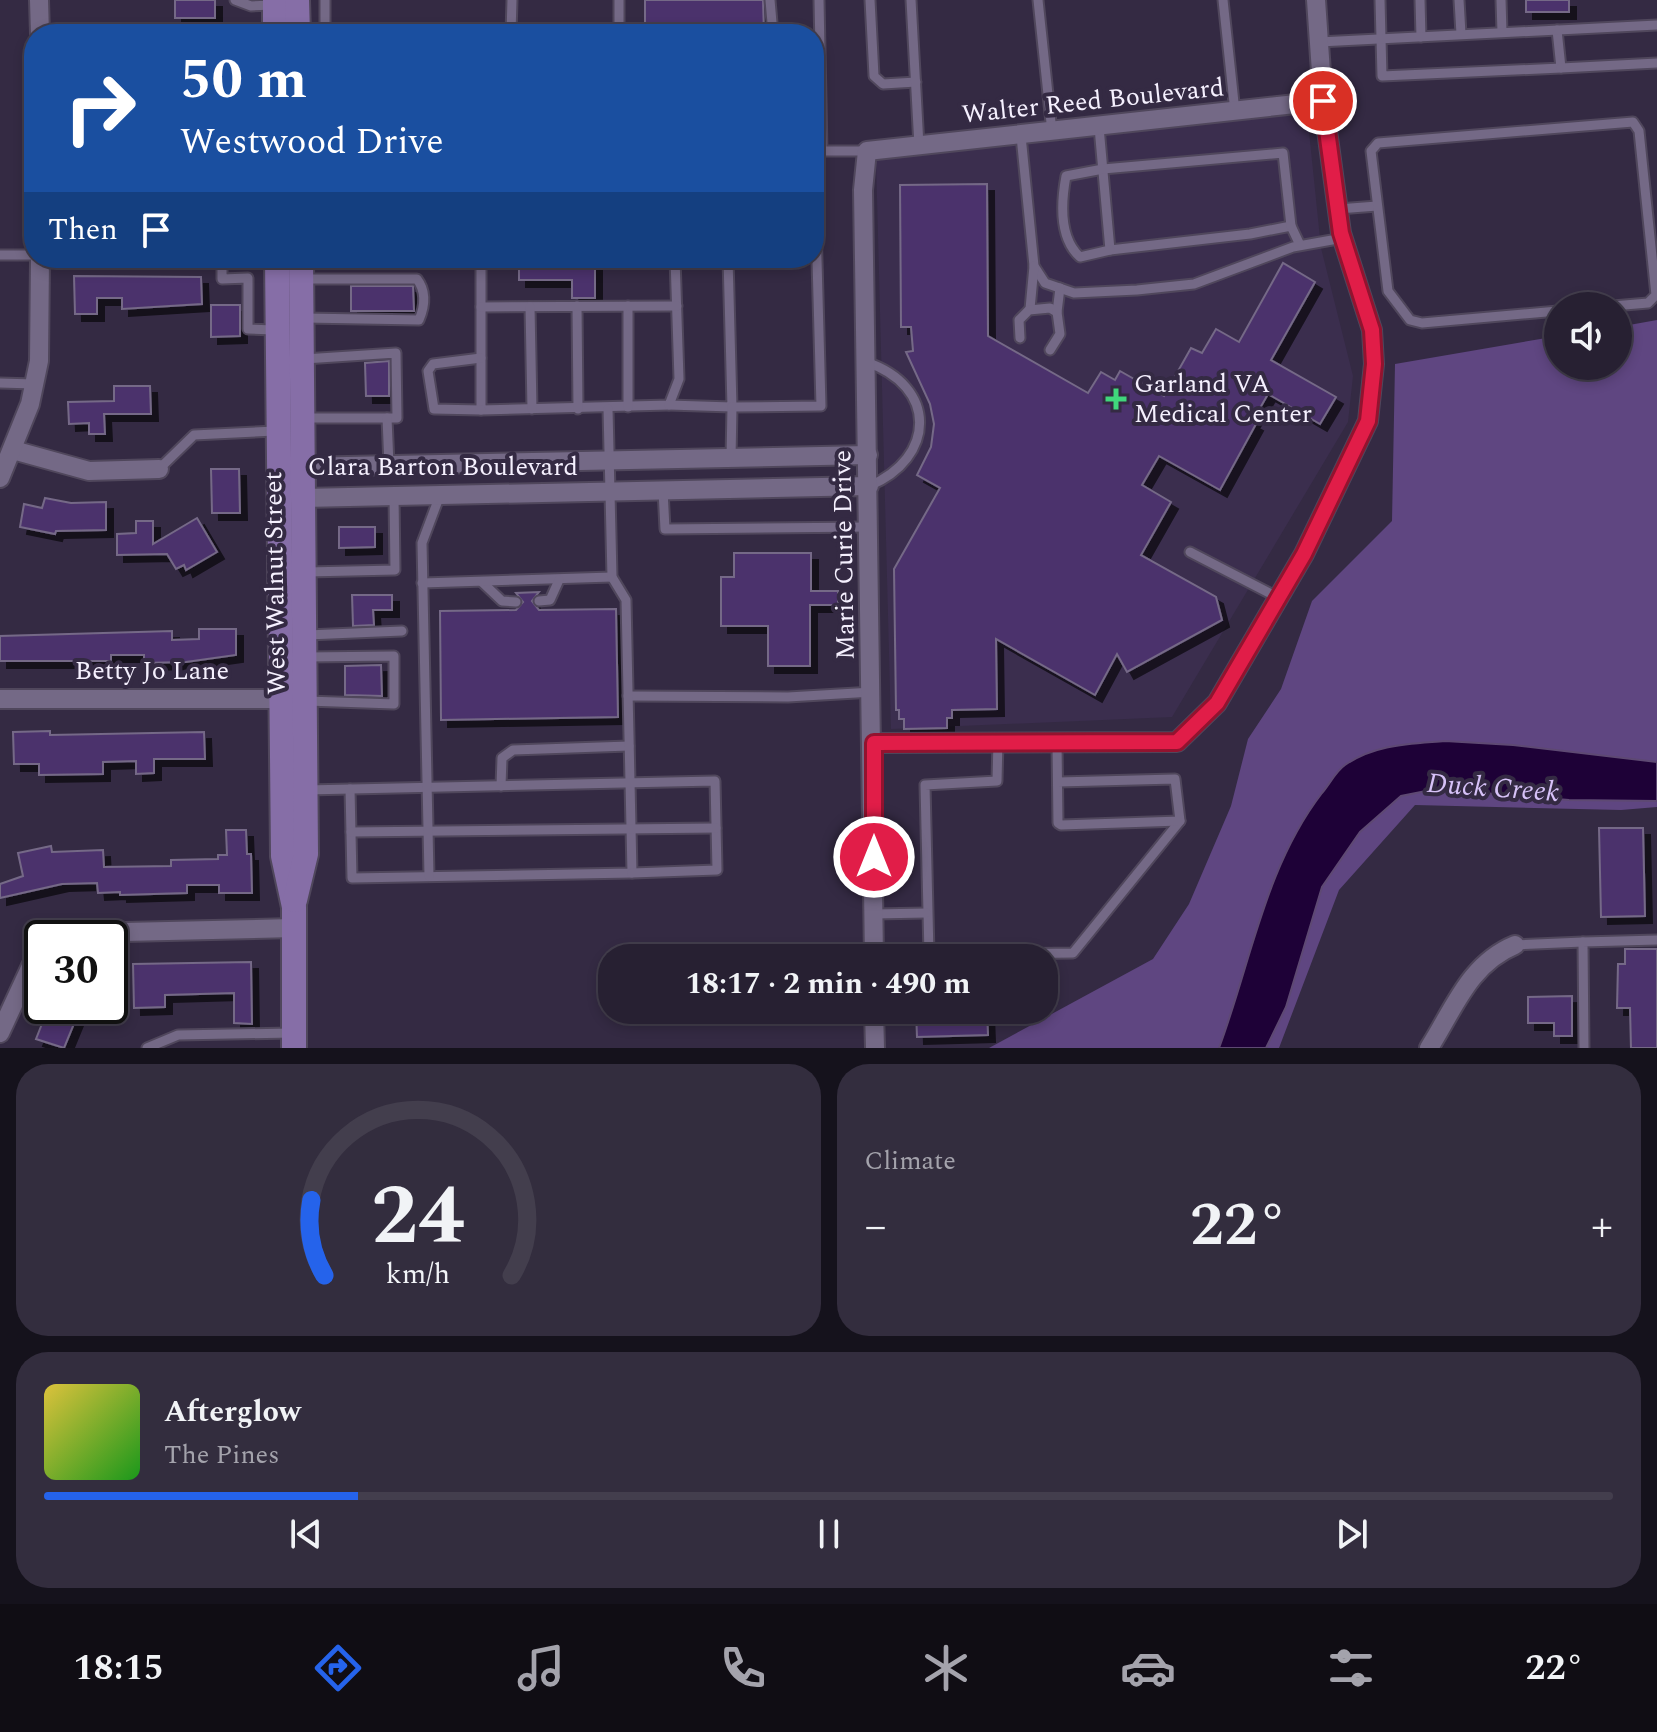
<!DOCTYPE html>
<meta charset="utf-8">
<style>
:root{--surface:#272032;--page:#332d3e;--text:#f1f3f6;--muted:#a4a3ac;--line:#433e4d;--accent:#2563eb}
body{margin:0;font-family:Spectral,serif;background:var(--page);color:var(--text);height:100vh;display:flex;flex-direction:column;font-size:30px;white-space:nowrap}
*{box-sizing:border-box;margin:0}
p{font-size:26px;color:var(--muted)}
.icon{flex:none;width:44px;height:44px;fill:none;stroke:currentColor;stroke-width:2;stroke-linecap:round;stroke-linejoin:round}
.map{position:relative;height:1048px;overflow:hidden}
.drawer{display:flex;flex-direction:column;gap:16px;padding:16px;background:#15121c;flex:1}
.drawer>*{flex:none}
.guide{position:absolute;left:24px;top:24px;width:800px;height:244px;border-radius:32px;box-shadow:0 4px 12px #0003,0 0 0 2px var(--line);background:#1a4fa0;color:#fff;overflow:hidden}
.buttons{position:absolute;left:1544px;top:292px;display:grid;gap:16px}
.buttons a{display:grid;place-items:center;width:88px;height:88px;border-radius:50%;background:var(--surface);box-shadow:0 4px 12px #0003,0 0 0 2px var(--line);font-size:40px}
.speed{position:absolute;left:24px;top:920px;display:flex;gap:16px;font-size:40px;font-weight:700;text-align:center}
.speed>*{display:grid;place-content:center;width:104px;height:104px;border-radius:50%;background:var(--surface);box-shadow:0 4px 12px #0003,0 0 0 2px var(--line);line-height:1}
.speed .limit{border:4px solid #111;border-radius:12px;background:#fff;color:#111}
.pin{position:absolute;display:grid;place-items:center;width:68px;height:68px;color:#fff;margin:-34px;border:4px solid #fff;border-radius:50%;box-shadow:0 2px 8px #0007}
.me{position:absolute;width:88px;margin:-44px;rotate:0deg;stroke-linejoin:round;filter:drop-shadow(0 0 6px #0008)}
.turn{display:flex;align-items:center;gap:28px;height:168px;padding:0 24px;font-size:36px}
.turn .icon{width:104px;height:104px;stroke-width:2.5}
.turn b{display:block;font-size:56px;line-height:68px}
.then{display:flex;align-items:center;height:76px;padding:0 24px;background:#0003;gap:16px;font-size:30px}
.big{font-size:60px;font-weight:700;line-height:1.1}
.drawer .widget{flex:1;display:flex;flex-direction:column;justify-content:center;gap:12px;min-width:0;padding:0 28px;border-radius:32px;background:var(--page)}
.drawer .dial{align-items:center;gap:0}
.dial svg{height:208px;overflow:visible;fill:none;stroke:var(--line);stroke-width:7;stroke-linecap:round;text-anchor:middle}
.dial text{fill:var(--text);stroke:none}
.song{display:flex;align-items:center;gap:24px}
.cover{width:96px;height:96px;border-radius:12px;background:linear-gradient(135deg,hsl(50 70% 55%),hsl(120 70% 35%))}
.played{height:8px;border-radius:4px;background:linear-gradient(90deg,var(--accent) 20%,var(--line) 20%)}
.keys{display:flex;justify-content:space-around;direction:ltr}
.heat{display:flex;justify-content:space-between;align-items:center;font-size:44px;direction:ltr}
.drawer .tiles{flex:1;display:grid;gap:16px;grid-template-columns:1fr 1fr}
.widget:last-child{grid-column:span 2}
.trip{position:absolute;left:598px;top:944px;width:460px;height:80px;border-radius:32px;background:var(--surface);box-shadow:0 4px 12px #0003,0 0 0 2px var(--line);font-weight:700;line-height:80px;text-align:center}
.dock{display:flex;height:128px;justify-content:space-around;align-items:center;background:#100d14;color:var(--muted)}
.dock .icon{width:56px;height:56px}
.dock .selected{color:var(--accent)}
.dock b{font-size:36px;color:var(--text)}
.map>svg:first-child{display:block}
.built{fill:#3b2e4e}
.forest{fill:#5f4681}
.water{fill:#1e0137;stroke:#5e4973;stroke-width:2}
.building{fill:#4c336c;stroke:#756987;stroke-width:2;filter:url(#shadow)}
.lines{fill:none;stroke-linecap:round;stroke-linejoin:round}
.service-casing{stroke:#50475c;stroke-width:13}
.minor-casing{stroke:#50475c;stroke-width:22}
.secondary-casing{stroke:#50475c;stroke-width:28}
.service{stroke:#746986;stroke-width:9}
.minor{stroke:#746986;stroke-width:18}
.secondary{stroke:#866ea7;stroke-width:24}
.route-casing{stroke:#92132f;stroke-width:20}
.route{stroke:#e11d48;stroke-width:14}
.poi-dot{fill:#40d77c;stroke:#342a43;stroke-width:3}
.labels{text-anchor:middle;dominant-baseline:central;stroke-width:8;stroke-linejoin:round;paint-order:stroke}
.street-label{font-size:26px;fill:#f5f0fe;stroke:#342a43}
.poi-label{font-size:26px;fill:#f5f0fe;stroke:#342a43;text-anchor:start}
.water-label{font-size:28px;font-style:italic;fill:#d7c2f8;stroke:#342a43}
</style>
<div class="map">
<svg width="1657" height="1048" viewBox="0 0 1657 1048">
<defs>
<filter id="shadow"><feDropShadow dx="7" dy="7" stdDeviation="0" flood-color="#0009"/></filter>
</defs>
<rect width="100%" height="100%" fill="#342a43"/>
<!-- built -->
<path class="built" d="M1307 112 1321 248 1353 376 1348 422 1172 717 891 729 876 159Z"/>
<!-- forest -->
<path class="forest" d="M1657 320V807L1621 810 1415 805 1339 890 1279 1048H989L1153 959 1189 904 1231 806 1248 739 1281 689 1312 601 1392 521 1395 364 1558 336V366H1618V327Z"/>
<!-- water -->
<path class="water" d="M1445 741 1513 745 1657 762V801L1569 800 1436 789 1401 796 1360 832 1322 887 1286 1007 1266 1048H1219C1251 962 1265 867 1322 793 1329 785 1336 771 1345 765 1375 744 1410 744 1445 741Z"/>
<!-- building -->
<g class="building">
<rect x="175" y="0" width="40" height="18"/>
<path d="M645 0H763L764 34H645Z"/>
<rect x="1526" y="0" width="43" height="12"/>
<path d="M987 184 988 336 1088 393 1101 372 1115 380 1120 371 1164 396 1191 348 1202 353 1216 329 1239 342 1283 263 1315 282 1271 360 1336 397 1320 424 1268 394 1252 422 1256 424 1220 490 1159 456 1142 485 1171 502 1141 555 1216 597 1222 620 1127 672 1117 654 1095 695 996 639 997 709 952 710V718H947V728L904 729V719H899V710H896L894 569 940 488 917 475 931 447 934 424 930 404 906 352 913 351 911 327H901L900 185Z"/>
<path d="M519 258H595V298H572V280H519Z"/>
<path d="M74 276 201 277 202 304 122 309V298H97V314H75Z"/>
<path d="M351 286H413L414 311H351Z"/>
<path d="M211 305H240V336L211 337Z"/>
<path d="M389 361V396H366L365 363Z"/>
<path d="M114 386H150L151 414H104L105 434H89V423L69 424 68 402 114 401Z"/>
<path d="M211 469H239L240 513H212Z"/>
<path d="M45 498 71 503 106 502V530L56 531 55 534 20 527 24 504 42 508Z"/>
<path d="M197 518 217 552 186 570 184 565 176 569 167 554 117 555V534L136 533V521H153V544Z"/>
<path d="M339 527H375V547L339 548Z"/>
<path d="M734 553H811V591H838V605H810V666H768V626H721V577H734Z"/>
<path d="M539 592 532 601 539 610 616 609 618 717 441 720 440 611 516 610 523 602 516 593Z"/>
<path d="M352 595H392V610H373L374 625 353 626Z"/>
<path d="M199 629H236V655L186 662 144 663V655H111V661H0V636L172 631V640L199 639Z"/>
<path d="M381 665 382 696 345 695V666Z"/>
<path d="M50 731V735L204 732 205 759H154V773L136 774V761L103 762V774L39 775V764H14L13 732Z"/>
<path d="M1599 828H1643L1645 916 1601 917Z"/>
<path d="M226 830H246L247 854H251L252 893H219V885H187V893L120 895V892L98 893 97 883 62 884 0 898V884L23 876 18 853 51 846 52 852 103 850 104 867 171 866V860L218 859V855H227Z"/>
<path d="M1625 949H1657V1048H1631L1630 1008H1617L1618 964H1625Z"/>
<path d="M251 962 252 1024 234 1023V993L165 995V1007L134 1008 133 964Z"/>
<path d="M1572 996V1036H1554V1023H1528V997Z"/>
<path d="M49 1006 78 1014 64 1048 36 1039Z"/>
<path d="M916 1010H987L988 1035 917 1037Z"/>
</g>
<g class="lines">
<defs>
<g id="service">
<path d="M235 0 251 6 273 5"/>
<path d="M619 0V34"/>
<path d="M770 0 773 34"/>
<path d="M819 0 822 151"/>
<path d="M870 0 874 76 883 84 916 82"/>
<path d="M911 0 919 146"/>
<path d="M1038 0 1052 132"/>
<path d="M1223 0 1235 112"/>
<path d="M1380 0 1382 76 1561 68 1557 30"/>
<path d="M1420 0 1421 37"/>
<path d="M1459 0 1461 34"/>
<path d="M1501 0 1502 32"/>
<path d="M300 31H325V0"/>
<path d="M511 33 512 0"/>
<path d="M325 34 511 30"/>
<path d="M1319 42 1657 25"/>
<path d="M1561 68 1657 63"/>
<path d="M1099 127 1110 250 1250 234 1291 226 1300 245"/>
<path d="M1021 136 1034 266 1045 283 1074 293 1137 290 1194 284 1293 247 1343 238"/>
<path d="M819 151H867"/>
<path d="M1338 209 1377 206"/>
<path d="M1110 250 1080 257C1059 238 1061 203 1066 176L1103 169 1283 153 1291 226"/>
<path d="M0 255H34"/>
<path d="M222 258V279L248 278V329L274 330"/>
<path d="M481 258V410L669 405 679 379 675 258"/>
<path d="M302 279H417C426 291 425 306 419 320L305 318"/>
<path d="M577 306 578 409"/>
<path d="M628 306V407"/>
<path d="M481 307 677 306"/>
<path d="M530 307 532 409"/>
<path d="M1030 309 1034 266"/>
<path d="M1558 311 1422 323 1410 320 1388 291 1371 151 1378 143 1633 122 1639 131 1656 295 1648 303 1613 306"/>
<path d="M1020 338 1019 320 1029 310 1050 308 1057 312"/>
<path d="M1050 350 1060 334 1057 312 1060 288"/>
<path d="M481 358 433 364 428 371 434 409 481 410"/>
<path d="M304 359 396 353 397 418H305"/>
<path d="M866 362C938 386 936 458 869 486"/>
<path d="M0 383 34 384"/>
<path d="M669 405 732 407 728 258"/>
<path d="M387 418 389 465"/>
<path d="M731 458 732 407 821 406 814 151"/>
<path d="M159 469 194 435 275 431"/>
<path d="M663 490 665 529 870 527"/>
<path d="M1190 552 1279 598"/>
<path d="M307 572 395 570 394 496"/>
<path d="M482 582 502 601 516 602"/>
<path d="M422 583 612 577"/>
<path d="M539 601 550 600 559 580"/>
<path d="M307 635 402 631"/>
<path d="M628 696 788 697 873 692"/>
<path d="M307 701 394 704V656L307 657"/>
<path d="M998 741 997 781 925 785 929 955 1073 953 1180 821"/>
<path d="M1057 744 1058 823 1061 825 1180 821 1175 779 1058 782"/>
<path d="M501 786 502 758 513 750 629 746"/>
<path d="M350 789 352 878 632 873 626 600 612 577 608 409"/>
<path d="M306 790 715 781 717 870 632 873"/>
<path d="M351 832 716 828"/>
<path d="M429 876 422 543 440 495"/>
<path d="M874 914 926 913"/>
<path d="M1515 945 1583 942"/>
<path d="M147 1048 178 1035 291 1033"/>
<path d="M1584 1048 1583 942 1657 940"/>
</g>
<g id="minor">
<path d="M39 0 40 34"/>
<path d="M13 450 89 471 159 469"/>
<path d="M294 473 301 467 868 455"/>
<path d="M0 478 30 404 39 361 40 258"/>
<path d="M293 492 303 498 869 486"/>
<path d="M0 699H293"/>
<path d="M874 743 1177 742 1217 703 1304 554 1368 421 1374 364 1372 330 1341 233 1323 101 1316 0"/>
<path d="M69 938 80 933 294 928"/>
<path d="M874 958 863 190 867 151 1323 101"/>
<path d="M874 1010 875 1048"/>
<path d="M0 1033 31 966 42 956"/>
<path d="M1429 1048C1454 1009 1469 964 1515 945"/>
</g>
<g id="secondary">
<path d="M275 0V34"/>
<path d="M297 0 298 34"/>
<path d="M277 258 283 856 294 907V1048"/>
<path d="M295 900 306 854 301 258"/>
</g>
</defs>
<!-- service casing -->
<use href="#service" class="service-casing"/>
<!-- minor casing -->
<use href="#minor" class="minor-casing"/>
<!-- secondary casing -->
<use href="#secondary" class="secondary-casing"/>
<!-- service -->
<use href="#service" class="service"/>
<!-- minor -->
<use href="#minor" class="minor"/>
<!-- secondary -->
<use href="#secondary" class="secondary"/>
</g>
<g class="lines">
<defs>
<path id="route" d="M874 857V743L1177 742 1217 703 1304 554 1368 421 1374 364 1372 330 1341 233 1323 101"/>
</defs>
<!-- route casing -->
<use href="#route" class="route-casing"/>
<!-- route -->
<use href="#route" class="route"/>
</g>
<!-- markers -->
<path class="poi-dot" d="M1112 387h8v8h8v8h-8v8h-8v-8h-8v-8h8z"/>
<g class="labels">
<!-- street labels -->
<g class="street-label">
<text transform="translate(1093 101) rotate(-6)">Walter Reed Boulevard</text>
<text x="443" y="467">Clara Barton Boulevard</text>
<text transform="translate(844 555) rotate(-91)">Marie Curie Drive</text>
<text transform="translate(275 583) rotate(-91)">West Walnut Street</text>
<text x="152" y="671">Betty Jo Lane</text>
</g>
<!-- poi labels -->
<g class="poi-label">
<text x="1134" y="384">Garland VA<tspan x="1134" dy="30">Medical Center</tspan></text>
</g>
<!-- water labels -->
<g class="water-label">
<text transform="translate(1493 788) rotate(4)">Duck Creek</text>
</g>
</g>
</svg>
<div class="buttons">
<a><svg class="icon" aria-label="sound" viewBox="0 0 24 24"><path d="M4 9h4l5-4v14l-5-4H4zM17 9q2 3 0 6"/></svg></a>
</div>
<div class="speed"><div class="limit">30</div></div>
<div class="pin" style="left:1323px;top:101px;background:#d93025"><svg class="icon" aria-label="arrive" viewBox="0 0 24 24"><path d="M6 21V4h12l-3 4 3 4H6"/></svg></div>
<svg class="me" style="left:874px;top:857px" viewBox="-20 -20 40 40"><circle r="17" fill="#e11d48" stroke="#fff" stroke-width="3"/><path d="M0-11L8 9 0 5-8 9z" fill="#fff"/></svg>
<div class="trip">18:17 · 2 min · 490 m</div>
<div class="guide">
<div class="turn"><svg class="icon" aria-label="right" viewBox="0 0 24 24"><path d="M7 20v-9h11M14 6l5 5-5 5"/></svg><div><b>50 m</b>Westwood Drive</div></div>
<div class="then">Then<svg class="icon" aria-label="arrive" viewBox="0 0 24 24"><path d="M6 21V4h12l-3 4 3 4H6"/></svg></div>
</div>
</div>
<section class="drawer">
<div class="tiles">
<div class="widget dial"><svg viewBox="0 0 100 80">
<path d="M14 69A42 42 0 1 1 86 69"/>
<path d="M14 69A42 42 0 0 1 9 40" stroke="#2563eb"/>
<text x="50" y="56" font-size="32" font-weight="700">24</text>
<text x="50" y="72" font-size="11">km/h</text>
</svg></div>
<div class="widget"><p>Climate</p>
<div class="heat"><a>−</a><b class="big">22°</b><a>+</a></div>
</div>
<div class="widget">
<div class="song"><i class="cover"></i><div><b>Afterglow</b><p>The Pines</p></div></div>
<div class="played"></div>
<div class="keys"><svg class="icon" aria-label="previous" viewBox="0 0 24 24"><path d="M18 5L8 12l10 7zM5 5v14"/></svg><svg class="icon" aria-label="pause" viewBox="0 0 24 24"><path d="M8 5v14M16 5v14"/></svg><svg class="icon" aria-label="next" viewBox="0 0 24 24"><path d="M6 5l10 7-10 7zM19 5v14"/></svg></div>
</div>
</div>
</section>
<nav class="dock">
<b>18:15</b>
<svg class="icon selected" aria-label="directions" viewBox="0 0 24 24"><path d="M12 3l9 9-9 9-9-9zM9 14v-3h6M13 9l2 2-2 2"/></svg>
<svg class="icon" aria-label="music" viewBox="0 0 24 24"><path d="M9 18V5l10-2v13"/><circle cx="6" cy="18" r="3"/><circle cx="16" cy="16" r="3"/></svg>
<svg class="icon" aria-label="phone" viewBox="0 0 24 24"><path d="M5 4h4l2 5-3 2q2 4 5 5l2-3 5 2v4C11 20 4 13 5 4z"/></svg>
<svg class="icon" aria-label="climate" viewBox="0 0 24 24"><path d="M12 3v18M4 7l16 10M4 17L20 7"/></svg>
<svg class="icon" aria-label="car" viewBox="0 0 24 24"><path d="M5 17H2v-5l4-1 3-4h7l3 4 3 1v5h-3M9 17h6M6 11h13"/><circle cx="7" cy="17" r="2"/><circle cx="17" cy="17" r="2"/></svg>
<svg class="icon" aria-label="filters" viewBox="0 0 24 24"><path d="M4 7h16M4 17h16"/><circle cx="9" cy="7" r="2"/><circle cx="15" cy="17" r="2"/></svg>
<b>22°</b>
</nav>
